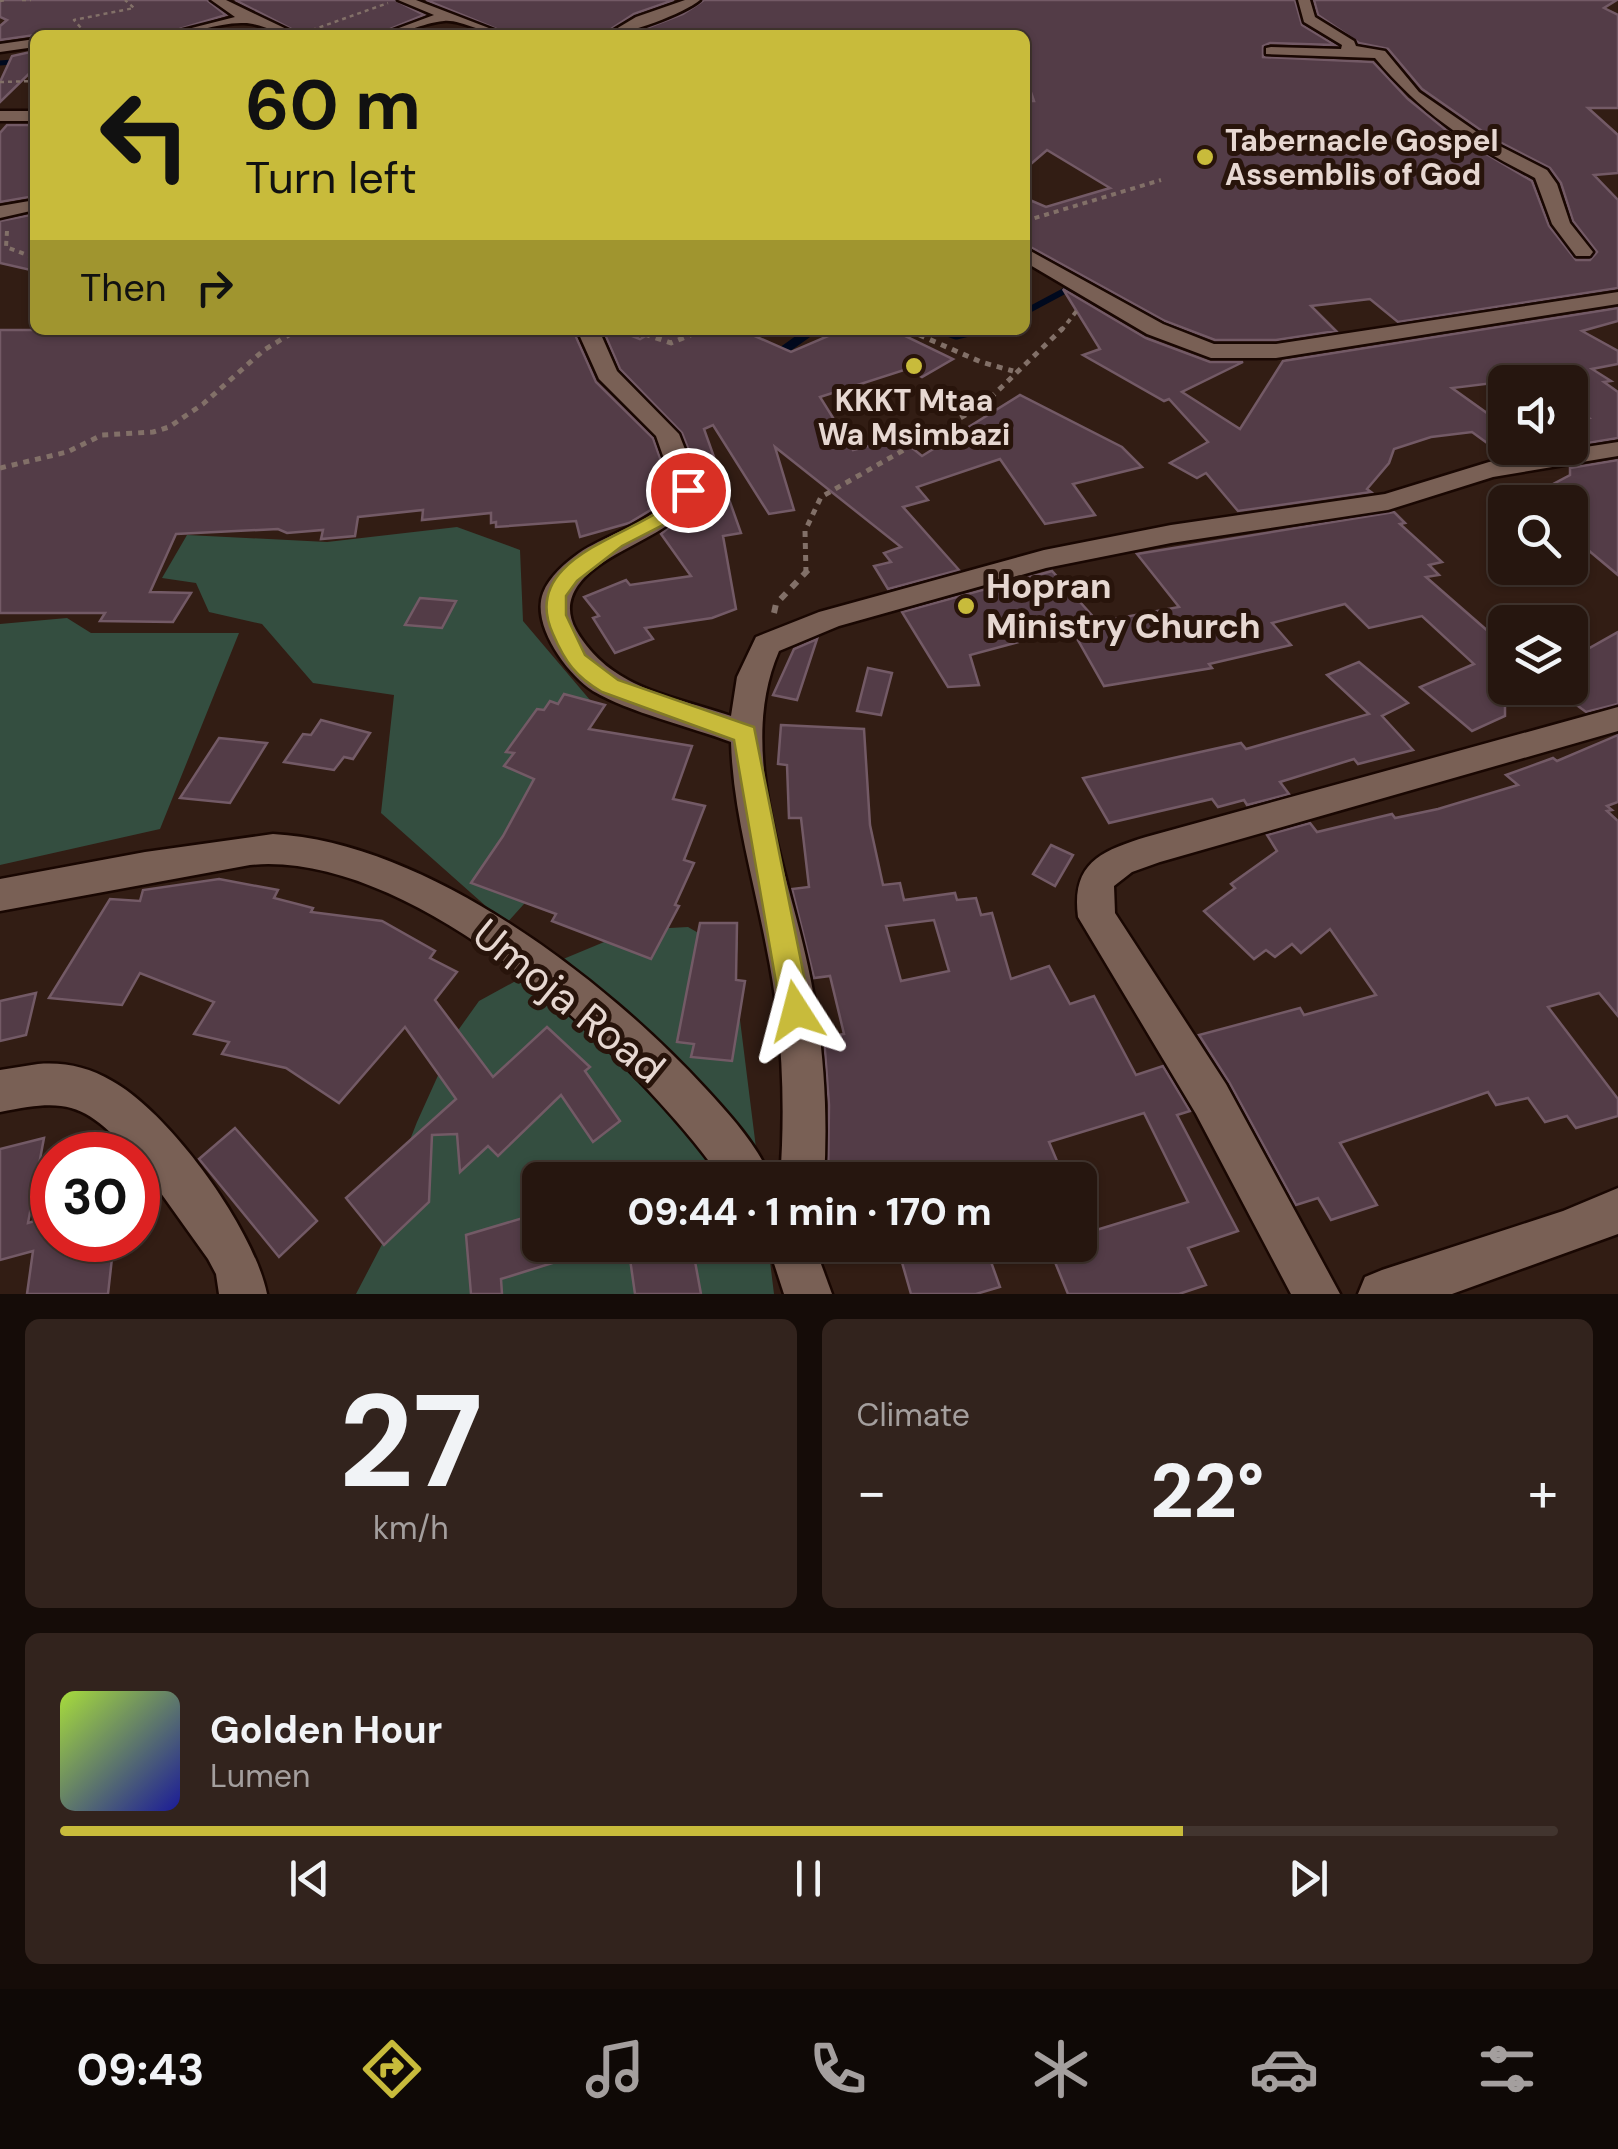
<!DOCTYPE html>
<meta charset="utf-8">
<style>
:root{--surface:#26160f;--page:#32231d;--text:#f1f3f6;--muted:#a49f9e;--line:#42352f;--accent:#c8bb3b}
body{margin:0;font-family:"DM Sans",sans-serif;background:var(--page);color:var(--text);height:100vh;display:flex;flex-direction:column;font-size:38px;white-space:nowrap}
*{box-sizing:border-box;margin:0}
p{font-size:32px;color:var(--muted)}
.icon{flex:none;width:55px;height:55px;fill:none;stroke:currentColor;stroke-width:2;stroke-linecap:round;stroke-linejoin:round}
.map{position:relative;height:1294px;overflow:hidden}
.side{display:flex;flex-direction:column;gap:25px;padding:25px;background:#150c08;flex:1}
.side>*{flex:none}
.hud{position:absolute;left:30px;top:30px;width:1000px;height:305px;border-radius:15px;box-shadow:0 2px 8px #0004,0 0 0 2px var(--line);background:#c8bb3b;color:#111;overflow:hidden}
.controls{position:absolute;left:1488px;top:365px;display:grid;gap:20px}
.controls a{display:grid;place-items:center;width:100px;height:100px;border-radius:15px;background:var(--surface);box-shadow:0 2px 8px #0004,0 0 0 2px var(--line);font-size:50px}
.speed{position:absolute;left:30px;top:1132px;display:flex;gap:20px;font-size:50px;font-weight:700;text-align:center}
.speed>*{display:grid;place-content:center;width:130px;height:130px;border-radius:50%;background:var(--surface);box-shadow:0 2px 8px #0004,0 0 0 2px var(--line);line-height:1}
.speed .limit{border:15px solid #d22;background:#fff;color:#111}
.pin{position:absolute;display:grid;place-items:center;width:85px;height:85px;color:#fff;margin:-42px;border:5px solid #fff;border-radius:50%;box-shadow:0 2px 10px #0007}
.me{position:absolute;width:110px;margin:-55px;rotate:351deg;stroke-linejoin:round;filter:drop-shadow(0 0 8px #0008)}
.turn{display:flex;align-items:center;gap:35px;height:210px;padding:0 50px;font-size:45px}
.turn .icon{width:130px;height:130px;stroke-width:2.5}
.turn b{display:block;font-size:70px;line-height:85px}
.then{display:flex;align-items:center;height:95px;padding:0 50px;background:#0003;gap:20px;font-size:38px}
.big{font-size:75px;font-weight:800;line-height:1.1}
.side .card{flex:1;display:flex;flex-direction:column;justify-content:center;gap:15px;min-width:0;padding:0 35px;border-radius:15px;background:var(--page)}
.side .dial{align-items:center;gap:0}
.dial b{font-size:130px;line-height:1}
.song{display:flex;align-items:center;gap:30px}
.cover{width:120px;height:120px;border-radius:15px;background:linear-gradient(135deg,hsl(80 70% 55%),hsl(240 70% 35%))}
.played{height:10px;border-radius:5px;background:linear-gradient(90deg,var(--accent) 75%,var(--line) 75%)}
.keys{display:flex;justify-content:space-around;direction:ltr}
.heat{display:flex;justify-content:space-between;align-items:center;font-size:55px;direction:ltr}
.side .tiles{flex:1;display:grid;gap:25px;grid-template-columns:1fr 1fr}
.card:last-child{grid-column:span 2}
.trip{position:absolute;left:522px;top:1162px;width:575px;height:100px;border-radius:15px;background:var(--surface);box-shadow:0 2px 8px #0004,0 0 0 2px var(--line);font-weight:800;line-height:100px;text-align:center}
.menu{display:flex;height:160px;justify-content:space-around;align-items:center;background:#0f0906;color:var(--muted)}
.menu .icon{width:70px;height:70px}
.menu .current{color:var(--accent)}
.menu b{font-size:45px;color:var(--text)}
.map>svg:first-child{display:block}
.green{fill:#344e40}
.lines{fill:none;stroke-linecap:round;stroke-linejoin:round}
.stream-far2{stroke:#00091e;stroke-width:5}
.stream-far1{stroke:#00091e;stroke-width:6}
.stream{stroke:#00091e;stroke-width:9}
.building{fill:#533c47;stroke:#735a66;stroke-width:2.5;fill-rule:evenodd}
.street-casing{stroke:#190702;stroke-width:5}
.path-far3{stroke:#827068;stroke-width:2.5;stroke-dasharray:4 4;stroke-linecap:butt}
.path-far2{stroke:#827068;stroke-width:4;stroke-dasharray:5 5;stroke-linecap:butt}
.path-far1{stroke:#827068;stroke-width:5;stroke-dasharray:6 6;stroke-linecap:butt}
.path{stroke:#827068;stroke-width:6;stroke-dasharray:8 8;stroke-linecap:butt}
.street{fill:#796055;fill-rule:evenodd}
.route{fill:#c8bb3b;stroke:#827a26;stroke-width:2.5}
.poi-dot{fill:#c8bb3b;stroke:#28140b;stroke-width:4}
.labels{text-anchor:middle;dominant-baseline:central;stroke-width:10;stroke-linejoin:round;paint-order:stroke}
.far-poi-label{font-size:30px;font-weight:bold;fill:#e6d7d1;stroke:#28140b;text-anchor:start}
.poi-label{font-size:35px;font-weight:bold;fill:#e6d7d1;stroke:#28140b;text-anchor:start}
.near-street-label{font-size:42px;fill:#e6d7d1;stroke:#28140b}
</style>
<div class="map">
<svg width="1618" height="1294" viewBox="0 0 1618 1294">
<rect width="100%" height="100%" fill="#321d14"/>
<!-- green -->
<g class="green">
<path d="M457 527 520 550 523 621 590 700 534 782 559 865 506 924 381 813 394 695 313 683 262 624 209 612 196 583 162 578 187 535 327 542Z"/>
<path d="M67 618 91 633H239L160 829 0 865V624Z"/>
<path d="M688 927 721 946 738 942 735 980 760 1180H540V1245H768L774 1294H356L390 1229 397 1173 417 1122 459 1029 479 1001 532 972 633 930Z"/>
</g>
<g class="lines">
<!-- stream-far2 -->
<path class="stream-far2" d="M0 63 35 60"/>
<!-- stream-far1 -->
<path class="stream-far1" d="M1025 312 1070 288"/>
<!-- stream -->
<g class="stream">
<path d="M942 330 956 335 977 330"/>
<path d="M777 355 812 330"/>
</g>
</g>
<!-- building -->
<g class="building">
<path d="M0 0H207L226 15 160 35H35L0 40V26L7 20 0 17Z"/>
<path d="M235 0H395L424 15 376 35H303Z"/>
<path d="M426 0H674L634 14 602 35H511Z"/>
<path d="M704 0H1295L1302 25 1335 45 1270 43 1263 46V57L1373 62 1408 99 1446 130 1532 181 1549 226 1576 260H1590L1597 252 1573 221 1561 183 1550 168 1492 138 1422 89 1388 49 1359 43 1318 15 1314 0H1617L1604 8 1618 15V108H1588L1618 135V173L1594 175 1618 200V288L1398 322 1370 299 1311 306 1336 331 1276 340H1215L1165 321 1025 244V198L1046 207 1110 188 1047 150 1025 169V101H1034L1025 75V35H628L683 14Z"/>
<path d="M35 51V68L0 102V82L12 56Z"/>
<path d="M7 125H35V196L0 202V133Z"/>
<path d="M35 214V271L0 263V221Z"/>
<path d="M1063 289 1146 338 1210 362H1243L1182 392 1240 429 1283 361 1618 308V321L1582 331 1618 351V364L1592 369 1611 381 1604 382 1618 392V438L1570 446V421L1589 418 1570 404V382H1541L1535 378 1452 388 1505 426V456L1472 432 1431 437 1394 449 1389 463 1367 489 1371 492 1238 511 1206 473 1197 478 1170 463 1208 442 1169 399 1164 401 1083 355 1100 349Z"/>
<path d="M0 330H273L302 335 306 330H573L596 382 653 438 671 489 654 508 629 523 580 537 576 521 496 527V522L491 523V513L422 520 423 510 358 517 355 536 321 539 323 530 287 533 278 529 176 534 150 592 191 593 173 622 100 621 105 613H0Z"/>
<path d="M603 330H617L640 339 656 330H741L791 352 842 330H893L953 359 922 377 907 369 820 397 853 450 900 438 922 456 1020 395 1122 447 1142 467 1073 484 1095 515 1045 524 1000 459 917 487 928 500 903 507 959 570 888 589 874 566 891 562 884 553 901 547 775 447 794 510 769 514 713 425 704 429 741 533 723 536 736 609 712 618 645 628 653 639 615 653 593 618 599 616 584 597 626 580 630 585 691 576 661 534 694 506 704 489 682 433 620 369Z"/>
<path d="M1618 460V575L1570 535V502H1519L1570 475V468Z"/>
<path d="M1394 512 1405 523 1400 524 1442 562 1429 565 1439 575 1426 577 1489 632 1505 627V716L1472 731 1420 687 1474 664 1422 616 1369 628 1345 604 1272 623 1291 645 1209 664 1212 668 1104 686 1071 628 970 655 979 685 948 687 902 612 1052 571 1098 622 1179 607 1137 554Z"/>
<path d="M420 598 456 601 442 628 405 625Z"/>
<path d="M1618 632V704L1586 712 1570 700V659Z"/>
<path d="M817 639 797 700 773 695 794 649Z"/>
<path d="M1359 662 1408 703 1382 716 1413 750 1358 764 1354 759 1280 782 1289 794 1247 805 1244 800 1218 807 1212 799 1109 823 1083 778 1241 743 1246 749 1369 714 1327 675Z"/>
<path d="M868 668 892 673 881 715 857 711Z"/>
<path d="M564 694 605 705 589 729 692 746 673 799 705 806 684 860 694 863 675 905 679 906 651 959 552 921 556 914 471 883 503 836 534 779 504 766 514 753 506 752 537 709 544 710 550 701 558 704Z"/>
<path d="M321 720 370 733 353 759 344 757 334 770 284 762 303 734 311 735Z"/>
<path d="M781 725 864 729 870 825 883 885 900 883 904 900 955 893 957 900 976 898 981 915 992 913 1011 979 1049 966 1070 1004 1094 996 1136 1075 1163 1066 1190 1111 1177 1115 1238 1231 1188 1248 1206 1285 1179 1294H1068L1048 1245H1080V1235L1188 1202 1144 1113 1049 1142 1065 1180H828L829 1105 824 1037 844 1034 830 976 814 978 792 889 809 887 801 818H789L787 765 778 764ZM934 920 949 971 901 981 886 926Z"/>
<path d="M1618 735V802L1607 806 1612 810 1607 811 1618 821V1016L1599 993 1548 1007 1618 1099V1116L1576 1128 1567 1116 1545 1122 1528 1098 1496 1105 1488 1092 1340 1143 1377 1205 1331 1220 1318 1198 1296 1205 1229 1082 1199 1035 1300 1008 1304 1015 1376 995 1330 929 1301 953 1292 944 1275 957 1266 950 1254 959 1204 911 1235 888 1231 884 1277 851 1267 835 1310 823 1317 832 1392 814 1395 818 1438 809 1518 785 1506 775 1553 758 1557 761Z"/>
<path d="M219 738 267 743 230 803 180 798Z"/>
<path d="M1051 845 1073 855 1055 886 1033 874Z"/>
<path d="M219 879 278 890 274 898 313 908 311 912 382 921 435 951 430 958 457 972 435 1000 493 1077 547 1027 590 1067 585 1071 620 1121 593 1142 561 1095 498 1156 488 1146 460 1172 457 1134 432 1135 429 1202 384 1245 346 1198 456 1099 405 1027 339 1103 286 1068 222 1054 229 1042 194 1034 214 1002 140 973 122 1005 49 998 110 899 140 901 143 890Z"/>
<path d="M700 923H737L736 980 745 981 732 1061 691 1057 694 1044 677 1042Z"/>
<path d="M36 993 26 1035 0 1041V1001Z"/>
<path d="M235 1128 317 1221 279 1257 199 1159Z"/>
<path d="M44 1138 28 1223 52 1216V1240H114L108 1294H27L33 1251 0 1260V1149Z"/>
<path d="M540 1213V1245H591V1251L501 1279 502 1294H471L466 1235Z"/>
<path d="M628 1245H692L701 1294H635Z"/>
<path d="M897 1245H985L1000 1287 976 1294H911Z"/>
</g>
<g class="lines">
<defs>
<g id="street">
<path d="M211 0H226L299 35C278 35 261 23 244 23 218 22 192 35 164 35L235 17Z"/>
<path d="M398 0H416L507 35C485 35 460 19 444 21 421 23 404 35 380 35L434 15Z"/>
<path d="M685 0H700C685 13 626 35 606 35L636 17Z"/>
<path d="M1298 0H1310L1315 17 1354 41 1356 46 1385 51 1419 92 1490 141 1547 170 1557 184 1570 223 1593 252 1590 256H1576L1552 224 1535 178C1469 144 1423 115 1375 58L1266 54V48L1271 47 1341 49 1342 45 1304 22Z"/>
<path d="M35 39V47L0 52V44Z"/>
<rect x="0" y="111" width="35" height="10"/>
<path d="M35 200V210L0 218V206Z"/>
<path d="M1025 248 1163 324 1214 344H1276L1618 292V304L1276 358H1211L1147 334 1025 262Z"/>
<path d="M577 330H599L617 371 679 434 701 490C679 530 634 540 598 566 576 582 561 603 576 630 610 689 670 695 731 716L737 677 756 637 819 612 1044 550 1171 525 1385 494 1489 462 1618 442V456L1493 477 1388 510 1171 543 1046 568 839 626 779 651C734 754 792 878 811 981 824 1047 828 1113 824 1180H780C786 1101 782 1022 766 945 753 877 733 811 731 742 691 727 628 712 593 691 567 674 531 625 543 593 549 577 565 563 579 553 608 533 657 522 675 490L656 436 599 379Z"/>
<path d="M1618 707V731L1160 862 1132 872 1114 886 1115 913 1226 1084 1340 1294H1291L1196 1114 1078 917C1071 863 1101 851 1146 837Z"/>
<path d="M273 834C426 842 605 979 705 1088 730 1115 758 1146 772 1180H723C635 1056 414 849 250 865L0 911V879L145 852Z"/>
<path d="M38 1064C65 1062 88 1067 112 1081 170 1113 254 1229 267 1294H219L216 1274 208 1259 138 1161V1155H132C85 1103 68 1098 0 1112V1070Z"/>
<path d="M1618 1188V1234L1452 1294H1358L1365 1277 1382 1270 1563 1211Z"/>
<path d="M768 1245H814L832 1294H784Z"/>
</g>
</defs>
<!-- street casing -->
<use href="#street" class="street-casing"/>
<!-- path-far3 -->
<g class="path-far3">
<path d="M22 0H31"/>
<path d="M0 1 6 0"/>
<path d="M312 30 388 3"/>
<path d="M79 35 81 28 74 20 134 8 125 0"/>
<path d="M0 82 34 81"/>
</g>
<!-- path-far2 -->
<g class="path-far2">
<path d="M1025 221 1161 180"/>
<path d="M7 231 6 247 35 258"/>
<path d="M1061 331 1079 308"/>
</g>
<!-- path-far1 -->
<g class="path-far1">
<path d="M633 330 671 343 702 330"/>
<path d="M908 330 981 362 1013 371"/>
<path d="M0 468 67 452 102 435 153 432 169 427 203 404 264 350 297 330"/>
<path d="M806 573 805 531 821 497 983 405 1063 328"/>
</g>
<!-- path -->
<path class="path" d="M774 613 776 604 808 570"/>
<!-- street -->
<use href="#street" class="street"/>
</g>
<!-- route -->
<path class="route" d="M688 484 698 490 688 512 622 546 577 581 566 596V615L585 655 618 680 754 727 811 1011 807 1021 796 1025 786 1021 781 1011 734 740 602 692C576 677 565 662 553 634 519 560 625 538 669 505 675 501 677 493 681 486Z"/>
<!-- markers -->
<g class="poi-dot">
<circle cx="1205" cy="157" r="10"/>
<circle cx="914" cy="366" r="10"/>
<circle cx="966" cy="606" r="10"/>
</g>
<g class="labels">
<!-- far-poi labels -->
<g class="far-poi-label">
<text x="1225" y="140">Tabernacle Gospel<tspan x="1225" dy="34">Assemblis of God</tspan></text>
<text x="914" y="400" text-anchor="middle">KKKT Mtaa<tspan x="914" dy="34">Wa Msimbazi</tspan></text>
</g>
<!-- poi labels -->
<g class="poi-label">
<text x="986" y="586">Hopran<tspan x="986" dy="40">Ministry Church</tspan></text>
</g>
<!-- near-street labels -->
<g class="near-street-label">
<text transform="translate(569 1001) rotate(39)">Umoja Road</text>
</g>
</g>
</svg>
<div class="controls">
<a><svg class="icon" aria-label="sound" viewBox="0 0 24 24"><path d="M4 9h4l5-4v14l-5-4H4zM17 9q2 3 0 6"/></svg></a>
<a><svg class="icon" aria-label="search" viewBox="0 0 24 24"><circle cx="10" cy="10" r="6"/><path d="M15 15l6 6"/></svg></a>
<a><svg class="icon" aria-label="layers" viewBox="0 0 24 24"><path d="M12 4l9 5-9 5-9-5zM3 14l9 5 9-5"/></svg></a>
</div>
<div class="speed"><div class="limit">30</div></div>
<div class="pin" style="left:688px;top:490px;background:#d93025"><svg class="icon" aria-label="arrive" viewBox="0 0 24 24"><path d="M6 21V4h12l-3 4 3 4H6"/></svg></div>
<svg class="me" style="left:796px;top:1011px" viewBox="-20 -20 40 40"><path d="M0-17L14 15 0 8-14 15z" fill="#c8bb3b" stroke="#fff" stroke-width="4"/></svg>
<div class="trip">09:44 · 1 min · 170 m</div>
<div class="hud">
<div class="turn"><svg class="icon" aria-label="left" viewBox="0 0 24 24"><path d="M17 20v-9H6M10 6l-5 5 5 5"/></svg><div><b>60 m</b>Turn left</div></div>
<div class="then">Then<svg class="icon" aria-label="right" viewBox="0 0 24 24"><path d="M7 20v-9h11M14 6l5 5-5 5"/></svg></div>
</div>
</div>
<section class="side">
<div class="tiles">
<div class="card dial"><b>27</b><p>km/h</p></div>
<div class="card"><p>Climate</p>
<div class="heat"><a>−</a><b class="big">22°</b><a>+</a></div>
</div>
<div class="card">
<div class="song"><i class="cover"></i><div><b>Golden Hour</b><p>Lumen</p></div></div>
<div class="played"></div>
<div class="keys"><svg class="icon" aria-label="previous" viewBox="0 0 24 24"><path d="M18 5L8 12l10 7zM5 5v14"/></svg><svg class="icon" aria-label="pause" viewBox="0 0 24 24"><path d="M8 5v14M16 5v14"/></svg><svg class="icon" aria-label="next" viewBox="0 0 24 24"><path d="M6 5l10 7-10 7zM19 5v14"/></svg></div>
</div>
</div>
</section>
<nav class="menu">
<b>09:43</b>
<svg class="icon current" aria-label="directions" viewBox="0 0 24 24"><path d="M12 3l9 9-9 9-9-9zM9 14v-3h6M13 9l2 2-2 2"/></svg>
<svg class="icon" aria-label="music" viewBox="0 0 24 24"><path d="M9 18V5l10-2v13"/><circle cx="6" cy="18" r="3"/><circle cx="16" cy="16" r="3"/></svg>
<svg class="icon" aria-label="phone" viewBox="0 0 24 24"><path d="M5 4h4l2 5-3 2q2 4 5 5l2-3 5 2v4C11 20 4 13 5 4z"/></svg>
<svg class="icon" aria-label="climate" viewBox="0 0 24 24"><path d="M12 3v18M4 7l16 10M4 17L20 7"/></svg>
<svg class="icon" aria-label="car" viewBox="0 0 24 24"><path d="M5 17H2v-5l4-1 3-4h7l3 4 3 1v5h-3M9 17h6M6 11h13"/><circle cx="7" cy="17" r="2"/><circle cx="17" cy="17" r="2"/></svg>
<svg class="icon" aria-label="filters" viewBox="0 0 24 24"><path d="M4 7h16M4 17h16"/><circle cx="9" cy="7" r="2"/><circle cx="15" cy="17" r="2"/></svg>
</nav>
